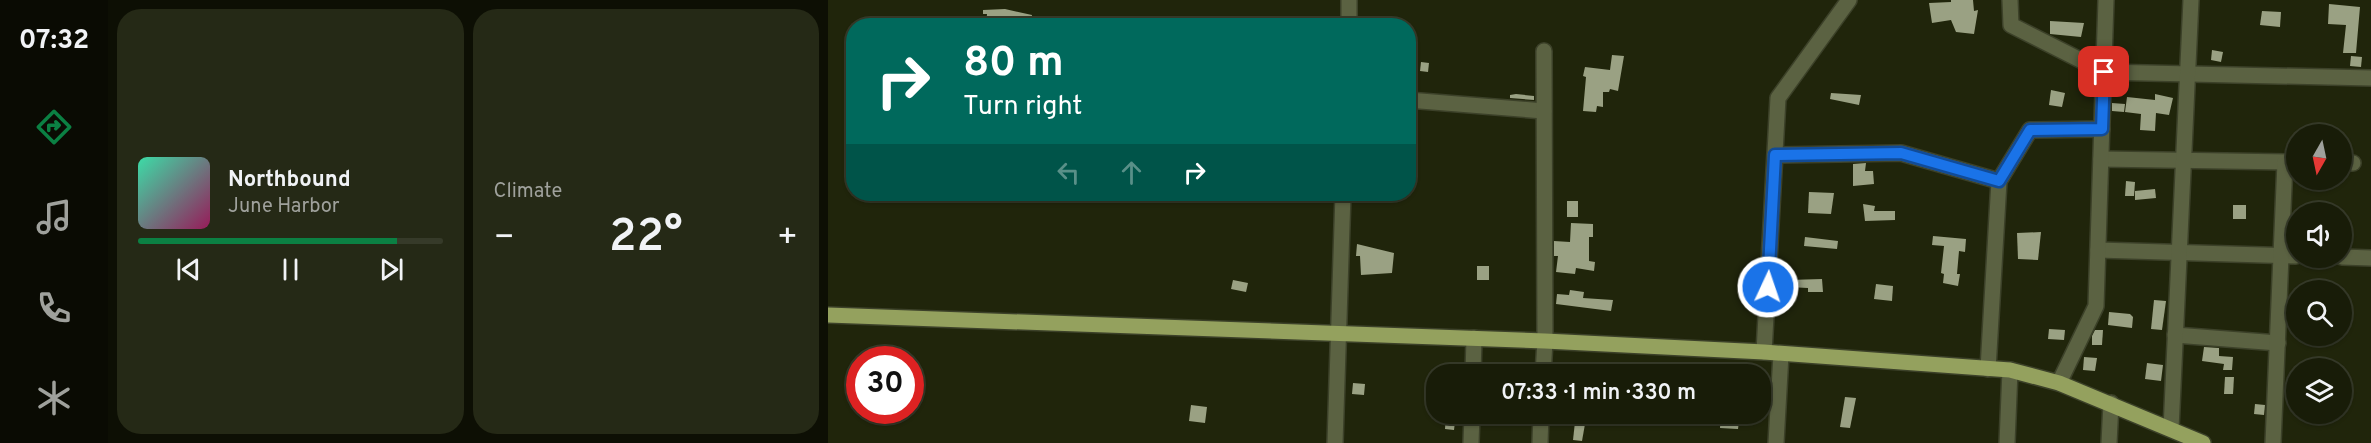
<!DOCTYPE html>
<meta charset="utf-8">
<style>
:root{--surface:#181c08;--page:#252916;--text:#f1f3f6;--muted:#9fa19c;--line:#363a29;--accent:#0b8043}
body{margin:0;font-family:Overpass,sans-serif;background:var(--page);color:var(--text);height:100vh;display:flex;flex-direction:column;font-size:22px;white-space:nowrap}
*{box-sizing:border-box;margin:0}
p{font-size:20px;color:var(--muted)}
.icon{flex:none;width:33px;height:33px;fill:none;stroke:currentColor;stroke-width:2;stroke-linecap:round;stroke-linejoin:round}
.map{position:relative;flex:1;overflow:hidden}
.panel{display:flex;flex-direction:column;gap:9px;padding:9px;background:#0d0f04;width:720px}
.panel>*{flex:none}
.banner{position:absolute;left:18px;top:18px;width:570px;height:183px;border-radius:24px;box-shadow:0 2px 4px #0004,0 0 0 2px var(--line);background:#00695c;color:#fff;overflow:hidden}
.needle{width:39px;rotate:189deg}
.fabs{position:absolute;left:1458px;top:124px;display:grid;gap:12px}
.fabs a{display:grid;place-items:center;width:66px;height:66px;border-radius:50%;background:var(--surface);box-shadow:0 2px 4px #0004,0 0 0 2px var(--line);font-size:30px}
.speed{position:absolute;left:18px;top:346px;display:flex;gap:12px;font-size:30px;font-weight:700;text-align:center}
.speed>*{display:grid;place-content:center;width:78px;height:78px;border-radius:50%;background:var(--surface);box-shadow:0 2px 4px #0004,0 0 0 2px var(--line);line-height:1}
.speed .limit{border:9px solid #d22;background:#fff;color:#111}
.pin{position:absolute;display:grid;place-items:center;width:51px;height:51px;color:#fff;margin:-26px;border-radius:12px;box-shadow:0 3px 9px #0006}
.me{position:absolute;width:66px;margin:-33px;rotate:3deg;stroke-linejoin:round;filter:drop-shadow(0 0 4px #0008)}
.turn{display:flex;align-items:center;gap:21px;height:126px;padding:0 18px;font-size:27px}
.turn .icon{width:78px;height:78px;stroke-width:2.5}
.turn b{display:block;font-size:42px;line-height:51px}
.lanes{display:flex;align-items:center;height:57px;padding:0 18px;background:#0003;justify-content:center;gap:30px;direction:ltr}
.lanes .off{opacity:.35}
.big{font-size:45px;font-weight:600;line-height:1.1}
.panel .card{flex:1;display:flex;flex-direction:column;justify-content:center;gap:9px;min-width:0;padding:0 21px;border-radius:24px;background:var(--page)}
.song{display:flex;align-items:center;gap:18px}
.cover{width:72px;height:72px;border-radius:9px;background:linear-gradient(135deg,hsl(160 70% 55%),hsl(330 70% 35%))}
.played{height:6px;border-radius:3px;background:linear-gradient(90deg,var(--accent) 85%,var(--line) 85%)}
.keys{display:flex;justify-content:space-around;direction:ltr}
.heat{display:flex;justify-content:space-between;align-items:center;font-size:33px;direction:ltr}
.panel .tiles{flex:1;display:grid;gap:9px;grid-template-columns:repeat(2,1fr)}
.trip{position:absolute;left:598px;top:364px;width:345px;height:60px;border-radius:24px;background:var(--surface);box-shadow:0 2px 4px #0004,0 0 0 2px var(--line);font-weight:600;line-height:60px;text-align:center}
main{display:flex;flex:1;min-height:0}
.menu{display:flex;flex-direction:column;width:108px;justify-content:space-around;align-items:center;background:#0a0b03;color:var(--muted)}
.menu .icon{width:42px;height:42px}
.menu .active{color:var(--accent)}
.menu b{font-size:27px;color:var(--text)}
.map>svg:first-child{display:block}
.building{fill:#9aa183}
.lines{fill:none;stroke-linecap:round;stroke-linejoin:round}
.minor-casing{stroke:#3c4129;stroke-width:18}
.major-casing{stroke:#3c4129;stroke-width:18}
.minor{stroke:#5b6242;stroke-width:15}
.major{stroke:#94a15e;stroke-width:15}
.route-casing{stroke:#114b97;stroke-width:15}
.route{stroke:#1a73e8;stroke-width:10}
</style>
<main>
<nav class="menu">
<b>07:32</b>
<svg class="icon active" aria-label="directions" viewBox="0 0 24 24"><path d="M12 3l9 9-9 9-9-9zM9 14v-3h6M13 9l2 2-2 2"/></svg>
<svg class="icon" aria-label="music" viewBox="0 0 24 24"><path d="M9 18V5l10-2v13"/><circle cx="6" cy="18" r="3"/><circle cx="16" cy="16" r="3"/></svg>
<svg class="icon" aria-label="phone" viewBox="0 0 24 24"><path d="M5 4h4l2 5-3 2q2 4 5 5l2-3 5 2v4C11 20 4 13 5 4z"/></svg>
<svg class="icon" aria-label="climate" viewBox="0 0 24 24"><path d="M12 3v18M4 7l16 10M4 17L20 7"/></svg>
</nav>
<section class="panel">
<div class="tiles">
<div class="card">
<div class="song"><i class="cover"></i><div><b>Northbound</b><p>June Harbor</p></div></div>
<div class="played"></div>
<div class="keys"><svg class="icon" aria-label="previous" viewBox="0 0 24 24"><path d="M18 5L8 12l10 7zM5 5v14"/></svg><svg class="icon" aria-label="pause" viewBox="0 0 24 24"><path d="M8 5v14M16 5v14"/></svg><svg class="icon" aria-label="next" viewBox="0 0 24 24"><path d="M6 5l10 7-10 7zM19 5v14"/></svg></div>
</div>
<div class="card"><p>Climate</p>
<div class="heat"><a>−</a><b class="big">22°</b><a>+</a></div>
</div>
</div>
</section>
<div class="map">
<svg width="1543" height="443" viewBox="0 0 1543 443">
<rect width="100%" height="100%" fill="#20250b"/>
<!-- building -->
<g class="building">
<path d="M1123 0H1145L1146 11 1150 10 1146 34 1128 32 1123 20 1104 23 1101 3 1123 2Z"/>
<path d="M1501 4 1532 7 1528 53H1515L1518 25 1500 24Z"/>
<path d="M177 9 204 15 203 23 172 17 171 26H158L159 14H155V10Z"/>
<path d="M1434 11 1453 12 1452 27 1432 25Z"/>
<path d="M1222 21 1256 23 1253 37 1222 34Z"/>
<path d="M1384 50 1395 52 1393 62 1383 60Z"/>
<path d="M784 55 796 56 790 91 782 89 781 92H775V107L769 106 768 112 755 111 758 77 755 76 757 67 782 70Z"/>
<path d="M1523 56 1534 57 1533 67 1522 66Z"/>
<path d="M593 62 601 63 600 72 592 71Z"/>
<path d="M1223 90 1237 93 1234 107 1221 105Z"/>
<path d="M1003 93 1033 95 1031 105 1002 99Z"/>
<path d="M688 94 706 96V100L682 98V95Z"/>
<path d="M1327 94 1345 98 1341 115 1328 113 1327 131 1312 130 1313 114 1297 112 1299 97 1327 100Z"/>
<path d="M1284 103 1297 104 1296 112 1284 111Z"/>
<path d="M1038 163 1037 171H1045L1046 184 1025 186V164Z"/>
<path d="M1298 181 1307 182 1306 196H1297Z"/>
<path d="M1327 189 1328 198 1307 200V191Z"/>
<path d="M981 192 1006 193 1003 214 980 213Z"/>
<rect x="739" y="201" width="11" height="16"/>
<path d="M1035 204 1047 206 1046 211H1067V220L1037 221Z"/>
<rect x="1405" y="205" width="13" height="14"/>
<path d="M743 223 765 224V237H761V261L767 262 766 271 748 268 747 274 728 272 730 256H726V241L742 242Z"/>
<path d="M1213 232 1210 260 1190 259 1189 233Z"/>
<path d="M1105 236 1138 239 1137 252 1131 251 1129 274H1132L1130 286 1115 283 1116 274 1113 273 1116 246 1104 245Z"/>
<path d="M977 237 1010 241 1009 249 976 246Z"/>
<path d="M529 244 566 253 564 273 533 275 532 256H528Z"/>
<rect x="649" y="266" width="12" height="14"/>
<path d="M994 279 995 292H980V288L960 287V280Z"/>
<path d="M405 280 420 283 418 292 403 289Z"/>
<path d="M1048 284 1065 286 1064 301 1046 299Z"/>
<path d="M742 290 756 292 755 298 785 300 783 311 728 304 729 294 741 295Z"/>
<path d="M1326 300 1338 301 1334 330 1323 329Z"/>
<path d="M1281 312 1302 314 1305 317 1304 328 1280 325Z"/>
<path d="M1221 329 1237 330 1236 340 1220 339Z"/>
<path d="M1267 330H1275L1274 345H1264V336Z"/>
<path d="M1376 347 1391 348V356L1405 357 1404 370H1395L1396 364 1374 361Z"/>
<path d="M1256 357 1269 358 1267 371 1255 370Z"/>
<path d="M1319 363 1335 365 1333 381 1317 379Z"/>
<path d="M1397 377H1406L1405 394H1396Z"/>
<path d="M525 383 537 384 536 395 524 394Z"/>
<path d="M1017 397 1028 398 1022 428 1012 427Z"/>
<path d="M1427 404 1437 405 1436 415 1426 414Z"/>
<path d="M363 405 379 407 377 423 361 421Z"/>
<path d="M618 414H628L626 430 617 429Z"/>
<path d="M893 414H912L910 429 892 428Z"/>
<path d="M747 422 757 424 754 441 745 440Z"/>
</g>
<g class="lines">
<defs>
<g id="minor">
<path d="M1182 0 1183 25 1276 72 1543 78"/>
<path d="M521 26V0"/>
<path d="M580 100 716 111"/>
<path d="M947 155 1073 153 1171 181"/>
<path d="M1273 159 1468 162"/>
<path d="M1514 163H1525"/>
<path d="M1270 250 1468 256"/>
<path d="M1514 257 1543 258"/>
<path d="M1347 335 1450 343"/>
<path d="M936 352 950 98 1021 0"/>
<path d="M1160 369 1171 181 1202 130 1274 129"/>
<path d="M645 375 646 338"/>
<path d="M715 375 717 341 716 51"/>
<path d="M1231 383 1268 306 1278 0"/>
<path d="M1343 429 1363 0"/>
<path d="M507 443 515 194"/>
<path d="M643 443 644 414"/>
<path d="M712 443 713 414"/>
<path d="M948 443 953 354"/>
<path d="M1179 443 1182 370"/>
<path d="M1281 443 1283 403"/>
<path d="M1445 443 1457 162"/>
</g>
<path id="major" d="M0 315 717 341 936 352 1182 370 1231 383 1375 443"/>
</defs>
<!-- minor casing -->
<use href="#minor" class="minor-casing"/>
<!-- major casing -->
<use href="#major" class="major-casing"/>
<!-- minor -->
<use href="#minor" class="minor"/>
<!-- major -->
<use href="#major" class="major"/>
</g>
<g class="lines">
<defs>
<path id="route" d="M940 287 947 155 1073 153 1171 181 1202 130 1274 129 1276 72"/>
</defs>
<!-- route casing -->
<use href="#route" class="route-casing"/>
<!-- route -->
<use href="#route" class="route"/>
</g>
</svg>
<div class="fabs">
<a><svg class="needle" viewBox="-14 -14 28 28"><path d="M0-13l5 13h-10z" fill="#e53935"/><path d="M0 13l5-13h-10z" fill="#9fa19c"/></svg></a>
<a><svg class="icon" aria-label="sound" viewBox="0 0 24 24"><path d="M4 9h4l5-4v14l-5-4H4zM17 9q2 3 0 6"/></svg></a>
<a><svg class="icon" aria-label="search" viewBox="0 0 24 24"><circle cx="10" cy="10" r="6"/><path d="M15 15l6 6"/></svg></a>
<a><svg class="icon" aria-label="layers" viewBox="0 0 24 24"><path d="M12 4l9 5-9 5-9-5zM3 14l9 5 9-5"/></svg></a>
</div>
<div class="speed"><div class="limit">30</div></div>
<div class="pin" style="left:1276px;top:72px;background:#d93025"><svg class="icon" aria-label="arrive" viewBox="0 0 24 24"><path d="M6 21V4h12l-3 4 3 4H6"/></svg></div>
<svg class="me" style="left:940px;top:287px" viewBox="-20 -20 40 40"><circle r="17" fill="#1a73e8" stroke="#fff" stroke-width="3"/><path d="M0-11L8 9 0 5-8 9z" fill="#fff"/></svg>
<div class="trip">07:33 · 1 min · 330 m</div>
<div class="banner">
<div class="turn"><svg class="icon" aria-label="right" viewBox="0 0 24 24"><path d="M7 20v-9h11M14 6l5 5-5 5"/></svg><div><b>80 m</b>Turn right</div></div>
<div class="lanes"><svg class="icon off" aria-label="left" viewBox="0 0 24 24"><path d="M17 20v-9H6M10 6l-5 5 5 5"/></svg><svg class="icon off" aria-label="ahead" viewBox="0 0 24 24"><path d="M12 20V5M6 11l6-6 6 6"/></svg><svg class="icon" aria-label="right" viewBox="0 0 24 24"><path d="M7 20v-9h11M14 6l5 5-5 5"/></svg></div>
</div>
</div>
</main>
